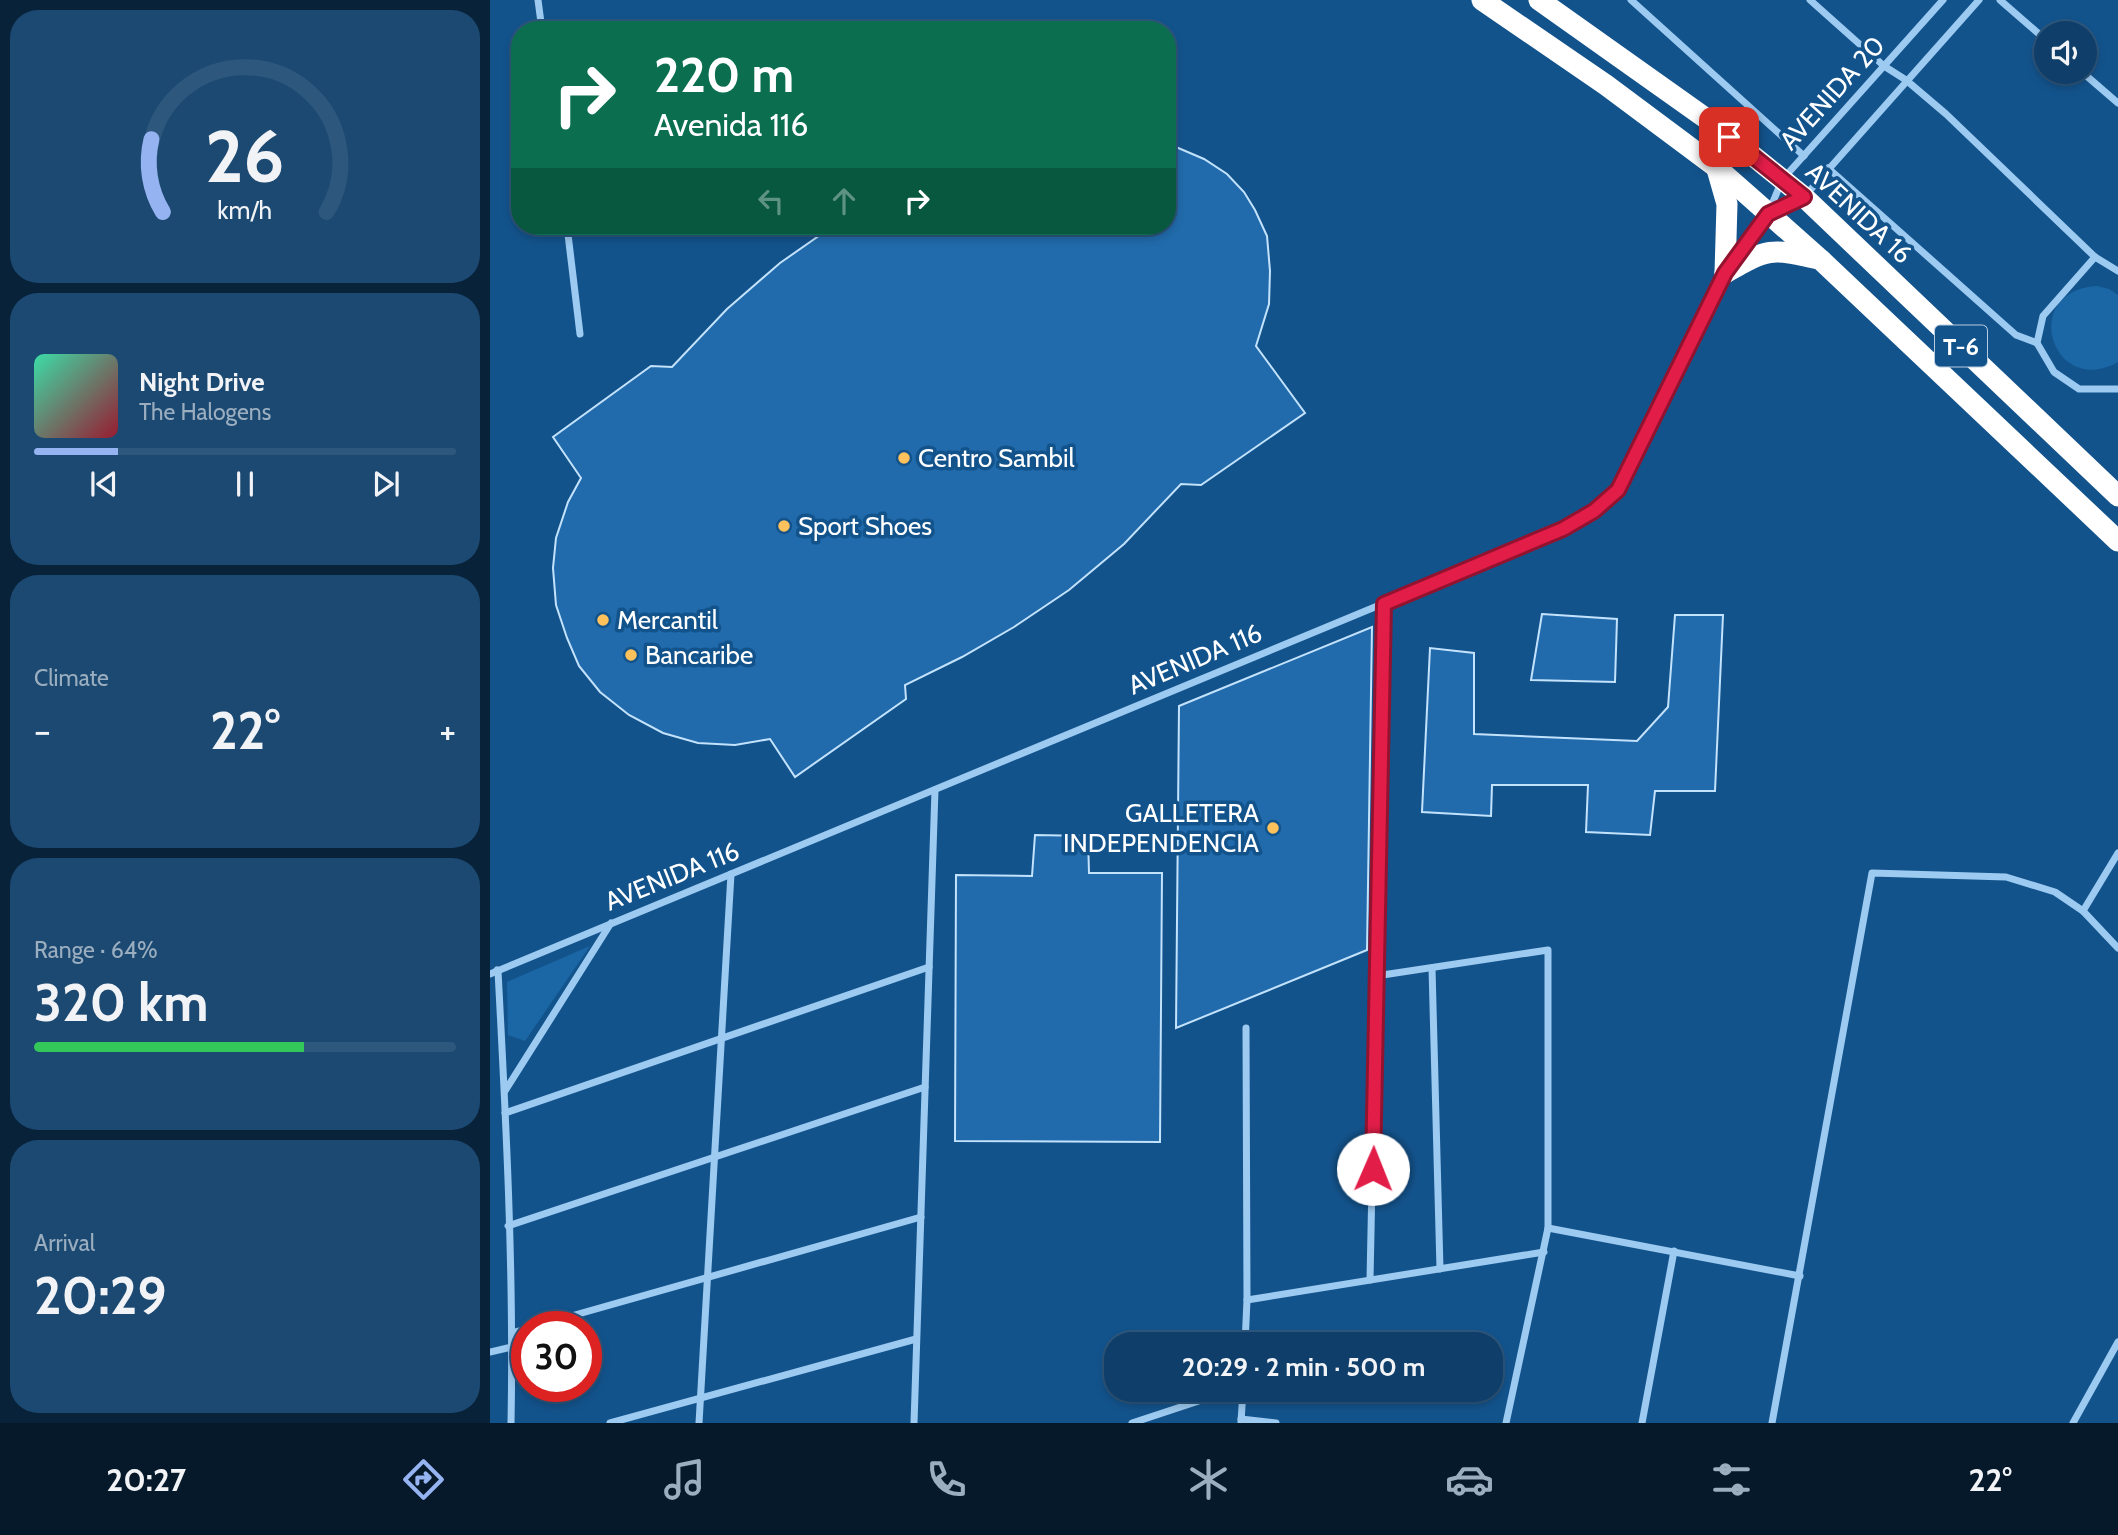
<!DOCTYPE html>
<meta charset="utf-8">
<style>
:root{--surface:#0e3e69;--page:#1c4971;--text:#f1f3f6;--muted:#9baec0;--line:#2e577d;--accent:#95b2f1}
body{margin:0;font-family:Cabin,sans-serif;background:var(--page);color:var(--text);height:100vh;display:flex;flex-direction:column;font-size:26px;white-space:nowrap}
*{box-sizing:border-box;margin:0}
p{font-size:23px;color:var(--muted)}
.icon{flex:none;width:38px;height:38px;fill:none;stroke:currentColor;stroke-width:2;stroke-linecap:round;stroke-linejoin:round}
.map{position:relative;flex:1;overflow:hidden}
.panel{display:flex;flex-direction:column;gap:10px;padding:10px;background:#08223a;width:490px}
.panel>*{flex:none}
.top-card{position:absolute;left:21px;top:21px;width:665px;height:214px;border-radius:28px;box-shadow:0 4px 10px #0003,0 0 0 2px var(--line);background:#0b6e4f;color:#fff;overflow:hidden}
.fabs{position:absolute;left:1544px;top:21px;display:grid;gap:14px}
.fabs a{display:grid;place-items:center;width:63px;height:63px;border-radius:50%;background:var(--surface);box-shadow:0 4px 10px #0003,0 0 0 2px var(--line);font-size:35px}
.speed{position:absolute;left:21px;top:1311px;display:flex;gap:14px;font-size:35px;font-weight:700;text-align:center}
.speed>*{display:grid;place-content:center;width:91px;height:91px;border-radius:50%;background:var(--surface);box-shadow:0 4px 10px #0003,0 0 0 2px var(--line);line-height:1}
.speed .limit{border:10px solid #d22;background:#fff;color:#111}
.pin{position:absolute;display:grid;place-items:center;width:60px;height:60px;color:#fff;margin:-30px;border-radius:14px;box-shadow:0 4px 10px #0006}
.me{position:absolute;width:77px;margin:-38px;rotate:1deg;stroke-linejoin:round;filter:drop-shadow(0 0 5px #0008)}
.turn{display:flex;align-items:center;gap:24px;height:147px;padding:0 28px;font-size:32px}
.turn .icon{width:91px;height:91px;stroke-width:2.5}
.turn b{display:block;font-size:49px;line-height:60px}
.lanes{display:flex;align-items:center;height:66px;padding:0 28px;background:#0003;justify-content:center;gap:35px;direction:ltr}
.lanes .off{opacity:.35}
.big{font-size:52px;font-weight:700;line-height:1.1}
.panel .card{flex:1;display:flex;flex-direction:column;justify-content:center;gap:10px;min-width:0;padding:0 24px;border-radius:28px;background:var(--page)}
.panel .dial{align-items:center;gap:0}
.dial svg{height:182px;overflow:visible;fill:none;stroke:var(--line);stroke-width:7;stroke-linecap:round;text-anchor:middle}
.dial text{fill:var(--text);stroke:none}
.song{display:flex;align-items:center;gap:21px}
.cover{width:84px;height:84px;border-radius:10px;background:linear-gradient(135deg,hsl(160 70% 55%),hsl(350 70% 35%))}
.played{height:7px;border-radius:4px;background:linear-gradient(90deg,var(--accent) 20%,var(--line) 20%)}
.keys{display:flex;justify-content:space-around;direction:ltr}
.heat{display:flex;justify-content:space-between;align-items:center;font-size:38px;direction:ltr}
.charge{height:10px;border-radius:5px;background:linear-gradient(90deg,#34c759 64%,var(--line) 0)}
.trip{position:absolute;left:614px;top:1332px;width:399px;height:70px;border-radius:28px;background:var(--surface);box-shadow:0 4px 10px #0003,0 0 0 2px var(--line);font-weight:700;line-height:70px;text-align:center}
.tabs{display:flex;height:112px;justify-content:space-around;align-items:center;background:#06192a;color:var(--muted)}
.tabs .icon{width:49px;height:49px}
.tabs .selected{color:var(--accent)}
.tabs b{font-size:32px;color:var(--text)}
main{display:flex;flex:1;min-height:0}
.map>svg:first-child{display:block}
.green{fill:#1b67a6}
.building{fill:#216bac;stroke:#c3e2fc;stroke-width:2}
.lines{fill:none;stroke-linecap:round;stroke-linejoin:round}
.street{stroke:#9ccaf1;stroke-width:7}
.highway{stroke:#fff;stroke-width:21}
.route-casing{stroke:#92132f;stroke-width:18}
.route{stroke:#e11d48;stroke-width:12}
.poi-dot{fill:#ffc15b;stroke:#13538c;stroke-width:2.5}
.labels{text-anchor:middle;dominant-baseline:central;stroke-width:7;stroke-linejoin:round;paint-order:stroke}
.shield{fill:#13538c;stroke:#b8cbdc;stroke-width:2}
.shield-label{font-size:24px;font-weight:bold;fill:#fff}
.street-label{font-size:26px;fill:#fff;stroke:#13538c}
.poi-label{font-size:26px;fill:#fff;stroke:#13538c;text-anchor:start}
</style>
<main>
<section class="panel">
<div class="card dial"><svg viewBox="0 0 100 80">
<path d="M14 69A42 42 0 1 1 86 69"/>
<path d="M14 69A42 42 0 0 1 9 37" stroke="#95b2f1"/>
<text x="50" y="56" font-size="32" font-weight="700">26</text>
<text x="50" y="72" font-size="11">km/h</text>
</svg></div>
<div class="card">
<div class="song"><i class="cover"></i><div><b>Night Drive</b><p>The Halogens</p></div></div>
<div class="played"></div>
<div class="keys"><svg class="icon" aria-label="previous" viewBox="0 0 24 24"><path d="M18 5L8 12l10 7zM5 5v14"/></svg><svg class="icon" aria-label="pause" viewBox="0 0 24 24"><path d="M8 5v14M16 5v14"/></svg><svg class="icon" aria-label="next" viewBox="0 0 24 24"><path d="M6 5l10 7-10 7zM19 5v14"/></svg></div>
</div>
<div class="card"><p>Climate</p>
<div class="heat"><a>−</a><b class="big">22°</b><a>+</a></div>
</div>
<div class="card"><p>Range · 64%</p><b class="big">320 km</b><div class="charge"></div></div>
<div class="card"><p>Arrival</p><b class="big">20:29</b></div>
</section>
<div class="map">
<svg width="1628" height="1423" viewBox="0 0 1628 1423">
<rect width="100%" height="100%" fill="#13538c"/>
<!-- green -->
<g class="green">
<path d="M1607 286 1619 289 1628 295V362C1562 399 1528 291 1607 286Z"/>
<path d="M100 946 35 1041 18 1035 17 982Z"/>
</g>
<!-- building -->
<g class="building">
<path d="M677 146 686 147 714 159 737 174 754 192 765 210 777 236 780 271 779 304 766 346 815 413 711 485 691 484 634 544 579 590 524 627 472 657 415 685 416 699 305 777 280 739 245 745 208 743 173 733 139 715 110 692 89 666 77 638 66 605 63 568 66 538 78 502 91 478 63 437 161 366 182 367 237 309 290 263 343 226H677Z"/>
<path d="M1052 614 1127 619 1125 682 1041 680Z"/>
<path d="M1185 615H1233L1225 791H1165L1160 835 1096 832 1098 785H1002L1001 816 932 812 940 648 984 653V734L1147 741 1178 707Z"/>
<path d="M882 627 877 950 686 1028 689 706Z"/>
<path d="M545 835 598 836 599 873H672L670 1142 465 1141 466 875 542 876Z"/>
</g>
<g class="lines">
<!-- street -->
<g class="street">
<path d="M48 0 52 30"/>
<path d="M1141 0 1314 156"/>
<path d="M1320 0 1394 66 1416 80 1456 114 1605 257 1628 271"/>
<path d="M1510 0 1556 40"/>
<path d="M1592 72 1628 103"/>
<path d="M1338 168 1526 335 1547 343"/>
<path d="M1282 212 1314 197 1489 0"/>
<path d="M77 226 90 334"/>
<path d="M1605 257 1553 316 1547 343 1564 372 1589 389H1628"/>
<path d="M1245 260 1278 214 1292 180 1453 0"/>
<path d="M1628 853 1593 911 1628 948"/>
<path d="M942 968 950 1269"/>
<path d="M7 970 8 971C16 1121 24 1272 21 1423"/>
<path d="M0 974 1073 529 1104 511 1127 490 1234 276"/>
<path d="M886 976 1058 950V1228L1016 1423"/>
<path d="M15 1091 121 923"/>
<path d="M15 1113 439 967"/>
<path d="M18 1226 435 1087"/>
<path d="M1058 1228 1310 1276"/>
<path d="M880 1280 894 604"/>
<path d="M757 1300 1054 1252"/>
<path d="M46 1326 431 1217"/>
<path d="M22 1333 37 1329"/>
<path d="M755 1344 757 1300 756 1028"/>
<path d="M0 1352 22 1347"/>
<path d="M751 1419 786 1423"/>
<path d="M751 1422 753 1390"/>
<path d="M120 1423 426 1339"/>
<path d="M209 1423 241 874"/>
<path d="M424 1423 445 790"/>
<path d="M642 1423 742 1390"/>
<path d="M1152 1423 1184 1251"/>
<path d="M1282 1423 1382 873 1516 877 1565 892 1593 911"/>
<path d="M1583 1423 1628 1342"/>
</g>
<!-- highway -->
<g class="highway">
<path d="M992 0 1116 85 1226 167 1330 259 1628 541"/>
<path d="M1049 0 1221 122 1314 197 1628 496"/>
<path d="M1227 169 1237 204 1235 273"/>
<path d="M1235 273C1279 248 1279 248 1329 259"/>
</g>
</g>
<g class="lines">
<defs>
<path id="route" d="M883 1169 894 604 1073 529 1104 511 1128 490 1235 273 1278 214 1314 197 1239 137"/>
</defs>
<!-- route casing -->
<use href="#route" class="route-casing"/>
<!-- route -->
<use href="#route" class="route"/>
</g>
<!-- markers -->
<g class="poi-dot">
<circle cx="414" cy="458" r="7"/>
<circle cx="294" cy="526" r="7"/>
<circle cx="113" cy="620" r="7"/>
<circle cx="141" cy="655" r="7"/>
<circle cx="783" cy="828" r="7"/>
</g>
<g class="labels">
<!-- shield labels -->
<rect class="shield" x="1445" y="325.5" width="52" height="41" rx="5"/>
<g class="shield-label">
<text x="1471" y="346">T-6</text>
</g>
<!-- street labels -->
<g class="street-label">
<text transform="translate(1342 93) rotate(-48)">AVENIDA 20</text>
<text transform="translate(1369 213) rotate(43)">AVENIDA 16</text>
<text transform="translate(705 659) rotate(-23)">AVENIDA 116</text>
<text transform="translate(182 876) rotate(-22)">AVENIDA 116</text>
</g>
<!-- poi labels -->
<g class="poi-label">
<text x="428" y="458">Centro Sambil</text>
<text x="308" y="526">Sport Shoes</text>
<text x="127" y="620">Mercantil</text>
<text x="155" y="655">Bancaribe</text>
<text x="769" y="813" text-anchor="end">GALLETERA<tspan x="769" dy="30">INDEPENDENCIA</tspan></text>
</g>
</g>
</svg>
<div class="fabs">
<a><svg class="icon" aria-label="sound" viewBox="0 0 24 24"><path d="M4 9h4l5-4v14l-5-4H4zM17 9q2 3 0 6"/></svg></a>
</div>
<div class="speed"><div class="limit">30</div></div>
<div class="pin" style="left:1239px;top:137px;background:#d93025"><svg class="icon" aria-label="arrive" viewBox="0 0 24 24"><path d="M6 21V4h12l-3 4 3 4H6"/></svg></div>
<svg class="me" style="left:883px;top:1169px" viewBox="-20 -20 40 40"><circle r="19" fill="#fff"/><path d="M0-13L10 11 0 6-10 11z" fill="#e11d48"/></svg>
<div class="trip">20:29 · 2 min · 500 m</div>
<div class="top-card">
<div class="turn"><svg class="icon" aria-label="right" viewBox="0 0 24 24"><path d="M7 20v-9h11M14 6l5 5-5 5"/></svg><div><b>220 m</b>Avenida 116</div></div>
<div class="lanes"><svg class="icon off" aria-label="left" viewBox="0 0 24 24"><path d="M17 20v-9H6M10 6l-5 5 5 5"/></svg><svg class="icon off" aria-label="ahead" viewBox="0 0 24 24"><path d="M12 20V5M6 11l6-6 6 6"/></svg><svg class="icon" aria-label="right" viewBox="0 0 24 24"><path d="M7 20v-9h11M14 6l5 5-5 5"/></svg></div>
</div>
</div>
</main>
<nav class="tabs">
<b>20:27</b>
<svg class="icon selected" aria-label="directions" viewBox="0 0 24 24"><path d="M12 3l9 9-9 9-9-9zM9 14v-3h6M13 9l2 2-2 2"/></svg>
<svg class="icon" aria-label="music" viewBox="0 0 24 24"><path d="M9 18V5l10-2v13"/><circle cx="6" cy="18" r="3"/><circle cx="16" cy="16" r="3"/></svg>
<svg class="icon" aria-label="phone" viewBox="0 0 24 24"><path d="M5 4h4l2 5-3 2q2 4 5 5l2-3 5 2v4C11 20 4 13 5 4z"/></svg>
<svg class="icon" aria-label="climate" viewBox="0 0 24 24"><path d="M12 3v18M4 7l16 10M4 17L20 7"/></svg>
<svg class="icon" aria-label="car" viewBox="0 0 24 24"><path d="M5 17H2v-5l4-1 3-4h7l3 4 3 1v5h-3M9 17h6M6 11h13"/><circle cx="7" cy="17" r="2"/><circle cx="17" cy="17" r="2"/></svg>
<svg class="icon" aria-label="filters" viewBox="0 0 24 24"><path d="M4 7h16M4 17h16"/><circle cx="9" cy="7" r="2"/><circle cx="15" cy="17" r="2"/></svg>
<b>22°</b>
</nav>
